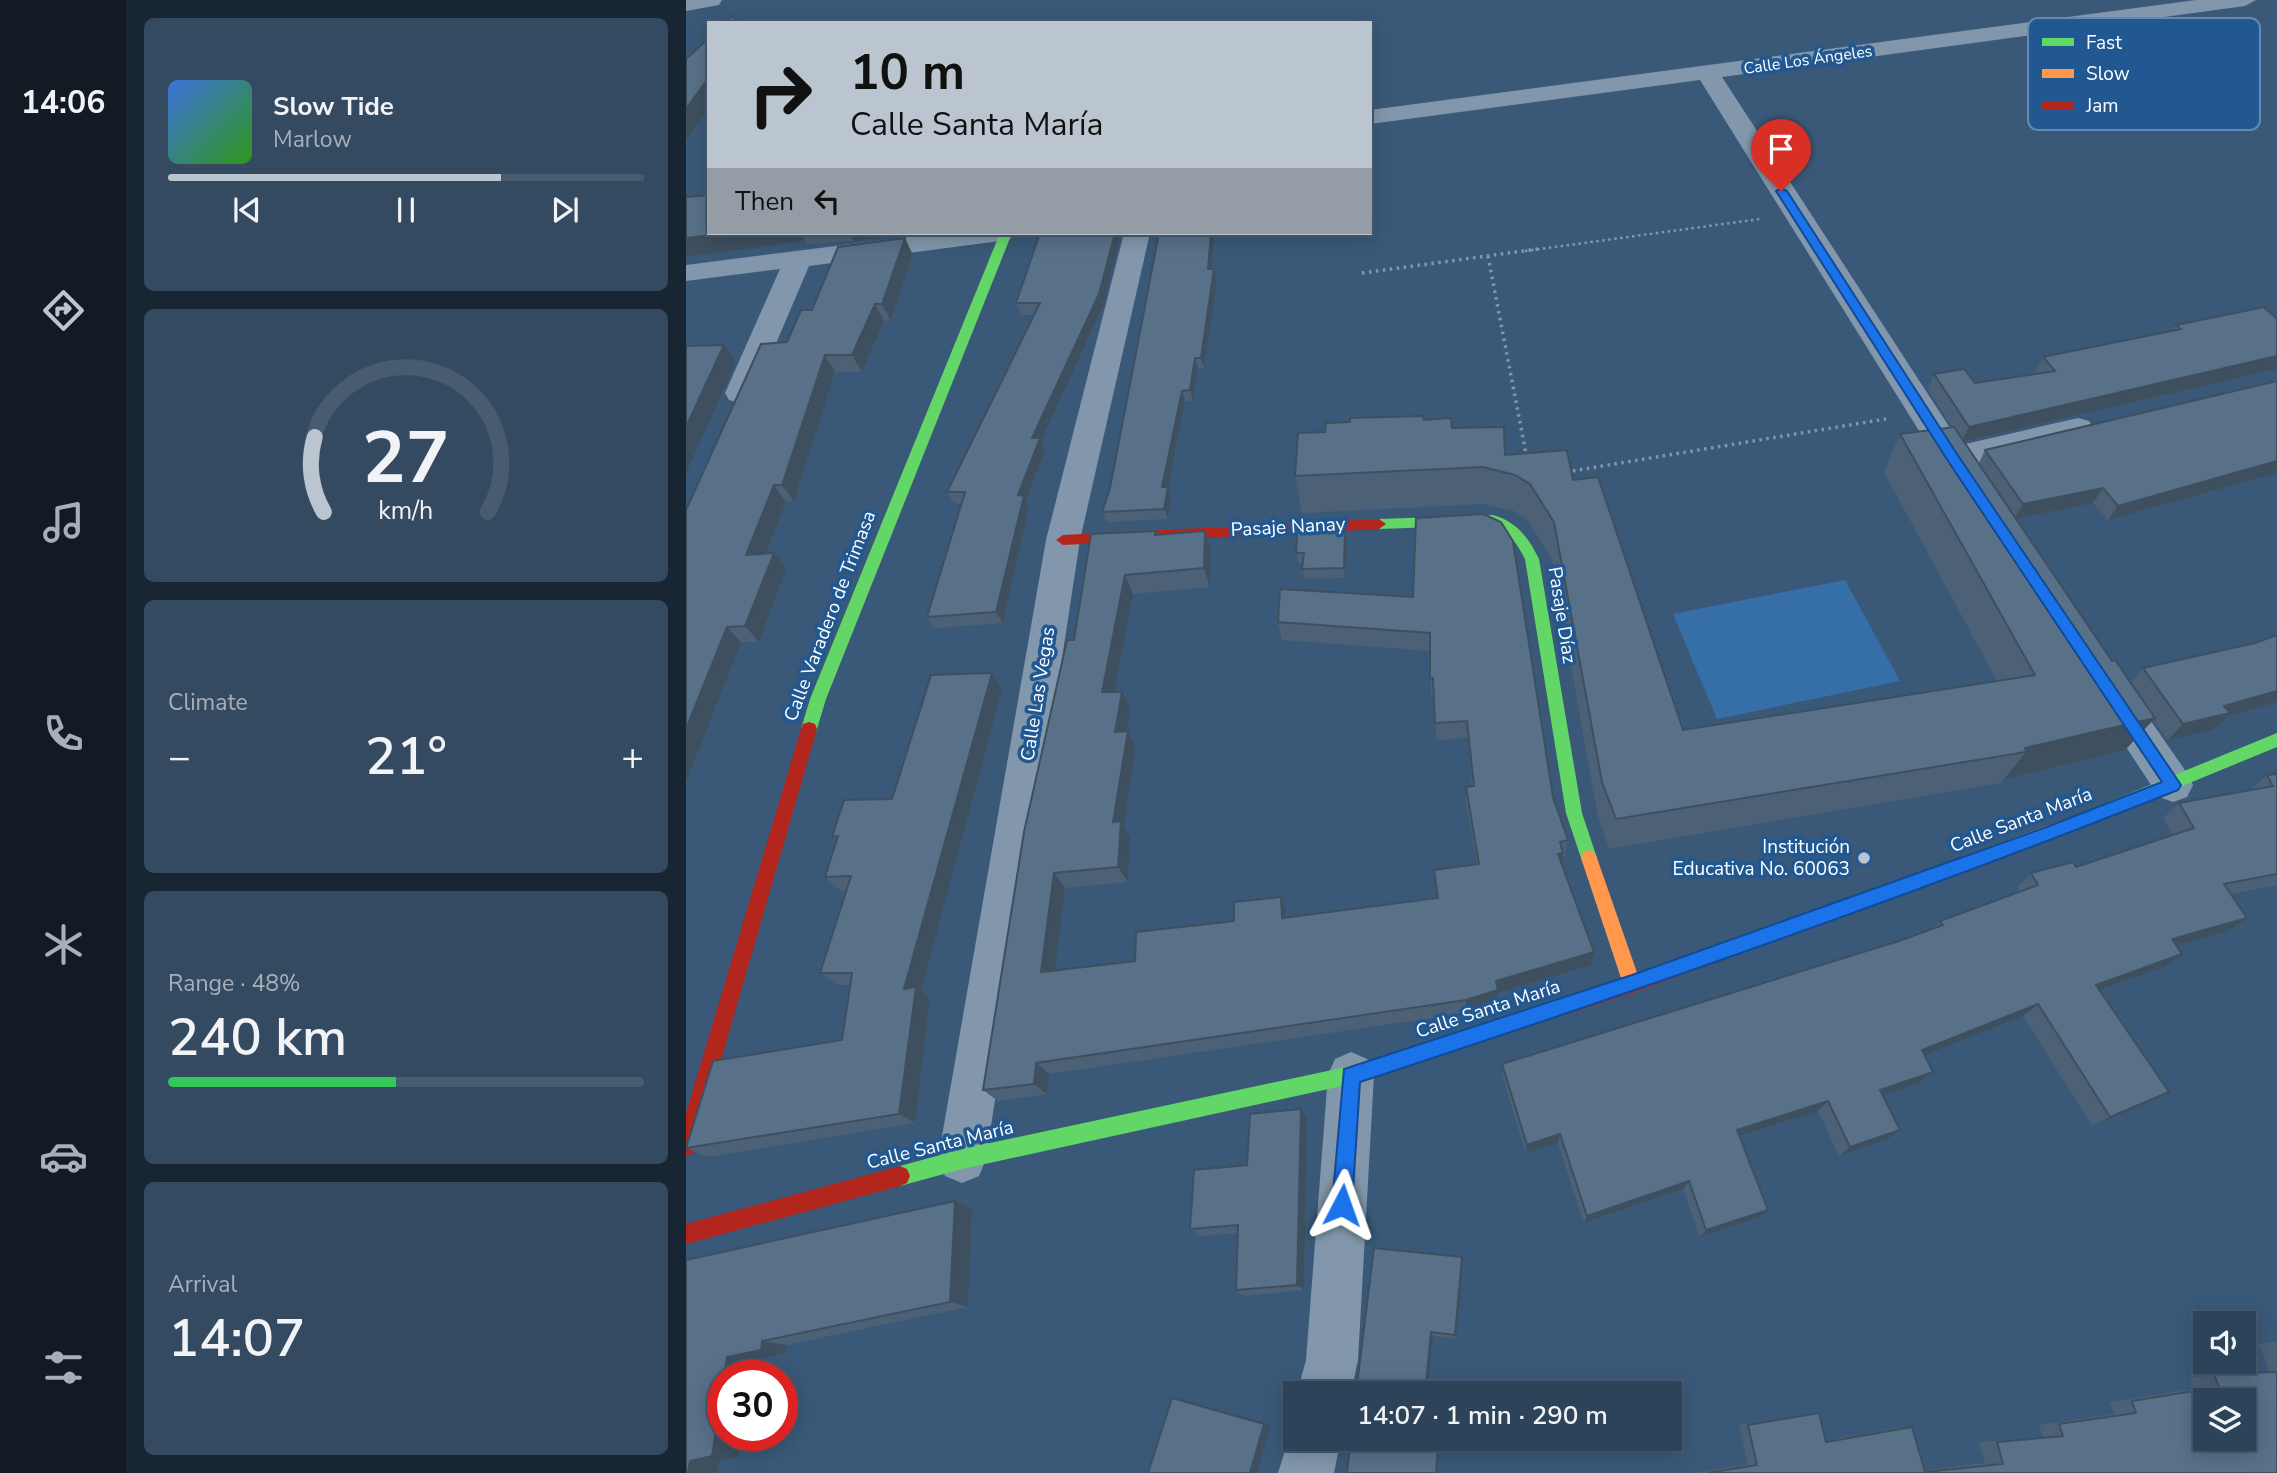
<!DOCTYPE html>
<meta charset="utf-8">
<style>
:root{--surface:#2c435a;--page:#344a60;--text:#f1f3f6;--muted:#a6b0bb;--line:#485c70;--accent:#bac5d0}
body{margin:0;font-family:"Nunito Sans",sans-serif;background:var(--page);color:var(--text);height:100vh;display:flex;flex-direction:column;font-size:26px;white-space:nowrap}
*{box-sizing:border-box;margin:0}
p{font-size:23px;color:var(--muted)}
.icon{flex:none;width:38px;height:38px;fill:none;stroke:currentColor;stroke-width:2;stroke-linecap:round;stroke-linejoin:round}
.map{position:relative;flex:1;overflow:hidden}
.side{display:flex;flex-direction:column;gap:18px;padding:18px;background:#182532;width:560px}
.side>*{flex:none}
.top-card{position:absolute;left:21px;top:21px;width:665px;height:214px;border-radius:0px;box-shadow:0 4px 18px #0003,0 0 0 2px var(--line);background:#bac5d0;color:#111;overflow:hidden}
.fabs{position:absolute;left:1507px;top:1311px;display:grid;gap:14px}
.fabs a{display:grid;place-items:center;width:63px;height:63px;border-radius:0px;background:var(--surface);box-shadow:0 4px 18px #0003,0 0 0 2px var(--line);font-size:35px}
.speed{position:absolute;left:21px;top:1360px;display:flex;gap:14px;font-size:35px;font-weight:700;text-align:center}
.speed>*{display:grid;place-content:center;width:91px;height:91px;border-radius:50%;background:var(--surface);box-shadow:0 4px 18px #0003,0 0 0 2px var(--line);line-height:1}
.speed .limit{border:10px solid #d22;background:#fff;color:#111}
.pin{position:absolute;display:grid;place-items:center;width:60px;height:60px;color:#fff;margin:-72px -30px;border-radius:50% 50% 50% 0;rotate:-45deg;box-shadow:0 0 7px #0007}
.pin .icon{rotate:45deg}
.me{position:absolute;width:77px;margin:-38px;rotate:4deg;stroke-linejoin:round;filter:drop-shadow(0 0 5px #0008)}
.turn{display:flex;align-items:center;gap:24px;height:147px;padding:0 28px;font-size:32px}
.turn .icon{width:91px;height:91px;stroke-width:2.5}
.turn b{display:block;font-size:49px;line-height:60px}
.then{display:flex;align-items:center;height:66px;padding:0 28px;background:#0003;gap:14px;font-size:26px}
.big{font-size:52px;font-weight:600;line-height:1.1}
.side .widget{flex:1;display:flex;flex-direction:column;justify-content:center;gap:10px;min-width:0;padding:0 24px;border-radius:10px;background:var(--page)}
.side .dial{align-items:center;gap:0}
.dial svg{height:182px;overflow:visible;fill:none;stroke:var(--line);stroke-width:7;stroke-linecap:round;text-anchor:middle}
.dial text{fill:var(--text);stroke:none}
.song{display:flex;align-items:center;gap:21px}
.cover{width:84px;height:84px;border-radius:10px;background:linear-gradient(135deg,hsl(220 70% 55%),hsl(110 70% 35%))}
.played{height:7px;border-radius:4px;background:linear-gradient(90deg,var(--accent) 70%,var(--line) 70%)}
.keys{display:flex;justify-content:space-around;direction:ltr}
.heat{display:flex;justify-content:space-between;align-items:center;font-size:38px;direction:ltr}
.charge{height:10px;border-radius:5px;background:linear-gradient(90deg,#34c759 48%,var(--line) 0)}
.trip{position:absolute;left:597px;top:1381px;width:399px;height:70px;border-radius:0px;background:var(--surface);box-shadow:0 4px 18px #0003,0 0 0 2px var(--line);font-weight:600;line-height:70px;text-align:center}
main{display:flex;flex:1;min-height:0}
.menu{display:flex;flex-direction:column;width:126px;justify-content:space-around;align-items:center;background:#121b24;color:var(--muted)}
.menu .icon{width:49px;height:49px}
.menu .on{color:var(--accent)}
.menu b{font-size:32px;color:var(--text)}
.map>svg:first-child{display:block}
.green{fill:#366fa7}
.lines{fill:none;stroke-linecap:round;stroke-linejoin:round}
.path-far1{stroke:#8297ab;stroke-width:2.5;stroke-dasharray:2.5 3.5;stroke-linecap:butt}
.path{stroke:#8297ab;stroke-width:3.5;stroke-dasharray:2.5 4.5;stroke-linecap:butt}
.street{fill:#8297ab;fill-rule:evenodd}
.fast{fill:#63d668;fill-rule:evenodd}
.slow{fill:#ff974d;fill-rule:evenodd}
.jam{fill:#b3261e;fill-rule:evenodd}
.wall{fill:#4c6175}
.shaded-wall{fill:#3e4f5f}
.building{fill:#587188;stroke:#3e4f5f;stroke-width:2;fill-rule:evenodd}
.route{fill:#1a73e8;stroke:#114b97;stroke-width:2}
.poi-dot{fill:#bac5d0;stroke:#215891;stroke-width:2.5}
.labels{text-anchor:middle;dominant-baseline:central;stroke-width:7;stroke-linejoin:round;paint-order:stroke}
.far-street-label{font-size:16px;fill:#fff;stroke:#215891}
.street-label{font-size:19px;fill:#fff;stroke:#215891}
.poi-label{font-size:19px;fill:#fff;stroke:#215891;text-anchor:end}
.key{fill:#215891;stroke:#648ab2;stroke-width:2}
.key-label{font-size:19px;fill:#fff}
</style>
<main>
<nav class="menu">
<b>14:06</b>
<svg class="icon on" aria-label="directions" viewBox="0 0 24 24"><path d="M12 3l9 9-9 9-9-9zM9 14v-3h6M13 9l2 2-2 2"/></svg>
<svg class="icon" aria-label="music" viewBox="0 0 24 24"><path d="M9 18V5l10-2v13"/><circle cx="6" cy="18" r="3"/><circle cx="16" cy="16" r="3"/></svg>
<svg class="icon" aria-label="phone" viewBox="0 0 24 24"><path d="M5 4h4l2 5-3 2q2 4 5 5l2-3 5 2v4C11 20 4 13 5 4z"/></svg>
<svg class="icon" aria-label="climate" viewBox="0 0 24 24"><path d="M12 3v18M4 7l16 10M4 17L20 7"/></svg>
<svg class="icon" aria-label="car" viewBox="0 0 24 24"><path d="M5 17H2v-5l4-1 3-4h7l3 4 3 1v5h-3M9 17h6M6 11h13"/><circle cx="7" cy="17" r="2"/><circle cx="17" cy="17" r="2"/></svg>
<svg class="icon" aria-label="filters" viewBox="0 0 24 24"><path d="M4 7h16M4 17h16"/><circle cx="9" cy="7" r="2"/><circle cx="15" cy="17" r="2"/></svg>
</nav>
<section class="side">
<div class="widget">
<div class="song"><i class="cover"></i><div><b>Slow Tide</b><p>Marlow</p></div></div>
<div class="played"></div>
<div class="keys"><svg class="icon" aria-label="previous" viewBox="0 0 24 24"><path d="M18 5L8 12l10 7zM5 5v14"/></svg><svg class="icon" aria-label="pause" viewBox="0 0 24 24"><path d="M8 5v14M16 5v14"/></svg><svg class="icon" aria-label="next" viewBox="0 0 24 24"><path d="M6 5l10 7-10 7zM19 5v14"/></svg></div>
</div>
<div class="widget dial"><svg viewBox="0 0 100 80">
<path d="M14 69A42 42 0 1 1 86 69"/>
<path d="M14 69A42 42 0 0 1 10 36" stroke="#bac5d0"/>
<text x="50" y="56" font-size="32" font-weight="700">27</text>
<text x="50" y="72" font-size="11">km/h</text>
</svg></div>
<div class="widget"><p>Climate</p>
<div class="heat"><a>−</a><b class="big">21°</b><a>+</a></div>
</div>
<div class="widget"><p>Range · 48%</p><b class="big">240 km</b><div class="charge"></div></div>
<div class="widget"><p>Arrival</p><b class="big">14:07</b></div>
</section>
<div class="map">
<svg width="1591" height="1473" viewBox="0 0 1591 1473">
<rect width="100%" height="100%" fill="#3a5978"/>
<!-- green -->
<path class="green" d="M1159 580 1214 681 1031 719 987 614Z"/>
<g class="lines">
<!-- path-far1 -->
<path class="path-far1" d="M839 251 1074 219"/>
<!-- path -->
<g class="path">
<path d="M802 256 841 459"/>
<path d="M676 273 852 249"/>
<path d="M880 472 1200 419"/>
</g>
<!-- street -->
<g class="street">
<path d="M0 0H36L33 5 0 11Z"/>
<path d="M1510 0H1570L1559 6 1036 77 1275 445 1392 418 1403 421 1408 429 1403 437 1287 464 1293 474 1288 482C1269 488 1266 480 1255 466L1014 80 684 124V110Z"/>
<path d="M252 233H327L324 239 314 241 123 266 69 393 65 400 54 403 43 400 39 393 94 269 0 281V265Z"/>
<path d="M438 233H464L394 540 300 1159 293 1176 276 1183 259 1176 252 1159 360 540Z"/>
<path d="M1424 677 1437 681 1501 773 1507 785 1501 797 1487 802 1473 797 1411 703 1405 692 1411 681Z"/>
<path d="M665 1052 681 1059 688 1075 672 1360 665 1393H611L620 1360 642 1075 649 1059Z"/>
<path d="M609 1419V1438H655L648 1473H592Z"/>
</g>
<!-- fast -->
<g class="fast">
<path d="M314 233H326L140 699 131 729 129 734H117L115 729 124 699Z"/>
<path d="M807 515C831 522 842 537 853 559L896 813 911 858 909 863 903 866 897 863 895 858 880 813 839 559C831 543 823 532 806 525L693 529 686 524 693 519Z"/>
<path d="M1591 733V747L1404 824 1398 822 1396 817 1398 812Z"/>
<path d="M697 1056 704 1058 706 1065 704 1072 665 1084 276 1169 214 1186 207 1183 204 1176 207 1169 214 1166 276 1149 665 1066Z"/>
</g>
<!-- slow -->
<g class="slow">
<path d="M1404 810 1410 812 1412 817 1410 822 1097 938 1091 936 1088 930 1091 924 1097 922Z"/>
<path d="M903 850 909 853 911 858 955 984 952 990 946 993 940 990 937 984 895 858 897 853Z"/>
</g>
<!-- jam -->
<g class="jam">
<path d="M693 519 700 524 693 529 377 545 370 540 377 535Z"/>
<path d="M123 722 129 724 131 729 10 1146 7 1153 0 1156V1113L115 729 117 724Z"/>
<path d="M1097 922 1103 924 1106 930 1103 936 946 993 697 1074 690 1072 688 1065 690 1058 697 1056 946 975Z"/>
<path d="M214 1166 221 1169 224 1176 221 1183 214 1186 0 1244V1224Z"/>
</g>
</g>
<!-- wall -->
<g class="wall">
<path d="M0 197 23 233H233L168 241 121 244 119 241 0 257Z"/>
<path d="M354 233 417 306 355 441 359 450 340 500 343 507 317 623 248 628 241 617 276 504 268 503 261 492 348 315H335L330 303Z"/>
<path d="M473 233H529L525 269H528L531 280 518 368 512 369 507 401H499L482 488 485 497 482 519 421 522 416 512 424 488Z"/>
<path d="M227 255 205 321H198L176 372H149L108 501 100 502 80 554 100 569 73 642H55L1 780H0V510L101 342 126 310Z"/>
<path d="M1591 319V369L1278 441 1293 463 1299 450 1591 381V473L1422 520 1407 503 1330 518 1426 661 1445 683 1457 668 1569 643 1591 635V702L1541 717 1527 730 1482 740 1467 720 1439 750 1318 779 1315 783 923 849 911 812 866 559 842 521 828 511 797 504 616 513 609 476 639 432 738 420 766 428 819 455 887 480 997 730 1311 681 1198 472 1214 434 1266 427 1242 390 1248 374 1289 383 1351 374 1349 373 1357 357 1486 331 1490 325Z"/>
<path d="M519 531 525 550 524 587 447 594 428 692 444 709 441 731 450 748 438 826 444 837 442 882 379 888 368 971 449 961 548 921 600 911 601 917 751 898 748 870 791 864 780 804V787L786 786 782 738 750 740 748 696H745L744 651 596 640 592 622 727 597 867 797 882 840 879 856H876L875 863 905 965 812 993 811 1003 780 1013 363 1074 361 1094 312 1101 297 1090 388 640 471 535Z"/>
<path d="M661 541 659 578 619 579 616 569 617 563H612L610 553Z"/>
<path d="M316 690 235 991 244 999 229 1123 22 1157 0 1148 156 1040 165 985H151L134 973 161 890 155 891 139 877 151 841 146 837 206 799Z"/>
<path d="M1591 774V885L1545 894 1561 918 1542 931 1490 946 1496 954 1478 967 1414 990 1463 1102 1406 1126 1337 1016 1239 1055 1247 1072 1235 1082 1196 1095 1214 1130 1202 1139 1153 1156 1132 1111 1053 1136 1074 1217 1014 1237 997 1189 898 1223 872 1143 840 1153 816 1075V1064L1213 941 1247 928 1254 921 1334 891 1332 887 1345 873 1390 867 1486 835 1477 818 1493 803 1564 790 1581 775Z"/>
<path d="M621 1119 618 1290 558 1296 550 1290 552 1233 513 1236 504 1229 561 1165Z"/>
<path d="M269 1201 286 1209 282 1307 101 1345 100 1353 67 1360 37 1435H56L53 1456 33 1461 0 1260Z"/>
<path d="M777 1263 770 1339 747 1336 670 1393Z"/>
<path d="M1591 1341V1473H1008L1062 1464 1053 1425 1133 1413 1140 1440 1211 1428 1226 1427 1238 1470 1299 1463 1293 1442 1357 1437 1353 1425 1428 1414 1424 1402 1508 1389 1504 1377 1584 1372 1573 1344Z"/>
</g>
<!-- shaded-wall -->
<g class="shaded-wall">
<path d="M23 77V108L0 140V109Z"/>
<path d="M44 233H114L119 241 0 257V238Z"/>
<path d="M163 233H233L168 241Z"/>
<path d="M429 233H435L417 306 355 441 359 450 340 500 343 507 317 623 310 612 332 495 346 438Z"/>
<path d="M525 233H529L524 280 522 269Z"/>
<path d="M219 238 227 255 205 321 196 304Z"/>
<path d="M528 269 531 280 518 368 515 358Z"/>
<path d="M189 304 198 321 176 372 166 355Z"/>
<path d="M38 345 50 362 0 473V427Z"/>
<path d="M139 355 149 372 108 501 96 485Z"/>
<path d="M1591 356V369L1275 442 1283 427Z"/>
<path d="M509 358 512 369 507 401 504 390Z"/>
<path d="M496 391 499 401 482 488 485 497 482 519 478 509 476 487Z"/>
<path d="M1591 461V473L1422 520 1432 506Z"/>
<path d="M88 485 100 502 73 571 60 555Z"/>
<path d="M1417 488 1407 503 1328 519 1337 504Z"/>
<path d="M659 530 661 541 659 578 658 568Z"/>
<path d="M519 531 525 550 524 587 518 568Z"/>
<path d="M88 553 100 569 73 642 59 626Z"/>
<path d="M439 575 447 594 425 710 416 692Z"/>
<path d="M41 627 55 642 1 780 0 779V729Z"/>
<path d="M306 673 316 690 235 991 244 999 229 1123 213 1114 218 989Z"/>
<path d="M1591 691V702L1541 717 1527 730 1482 740 1497 724 1538 706Z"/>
<path d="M436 692 444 709 438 749 429 732Z"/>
<path d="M1469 718 1439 750 1318 779 1340 752 1339 748Z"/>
<path d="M442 731 450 748 438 826 444 837 442 882 432 867 427 822Z"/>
<path d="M877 853 875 868 872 854Z"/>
<path d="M368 873 379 888 367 985 355 972Z"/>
<path d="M595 897 600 911 601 932 596 918Z"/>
<path d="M1561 918 1542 931 1468 952 1486 939Z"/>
<path d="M908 952 905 965 812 993 811 1003 780 1013V1000L810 981Z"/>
<path d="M1496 954 1478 967 1394 997 1410 985Z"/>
<path d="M1352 1004 1337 1016 1224 1061 1236 1050Z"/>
<path d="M350 1063 363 1074 361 1094 348 1084Z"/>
<path d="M1247 1072 1235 1082 1183 1100 1194 1090Z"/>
<path d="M1483 1092 1463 1102 1406 1126 1424 1117Z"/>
<path d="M1142 1101 1132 1111 1044 1139 1051 1130Z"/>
<path d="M615 1109 621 1119 618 1290 611 1285Z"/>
<path d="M1214 1130 1202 1139 1153 1156 1164 1147Z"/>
<path d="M874 1134 872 1143 840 1153 841 1145Z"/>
<path d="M1003 1181 997 1189 898 1223 901 1216Z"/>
<path d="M269 1201 286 1209 282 1307 264 1302Z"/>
<path d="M1082 1210 1074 1217 1014 1237 1020 1230Z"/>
<path d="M776 1257 777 1263 770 1339 769 1335Z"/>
<path d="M745 1332 747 1336 741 1393H739Z"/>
<path d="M76 1341 101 1345 100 1353 67 1360 65 1376H38L41 1357Z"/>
<path d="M37 1384V1435H56L53 1456 33 1461 31 1473H2L4 1461Z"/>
<path d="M486 1398 497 1400 585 1425 571 1473H564Z"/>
<path d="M753 1438H754L751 1473H750Z"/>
</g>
<!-- building -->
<g class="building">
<path d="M46 16 55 23H39Z"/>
<path d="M23 38V77L0 109V59Z"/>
<path d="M23 195V233H44L0 238V197Z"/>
<path d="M354 233H429L413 294 346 438H354L332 495 338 496 310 612 241 617 279 492H261L354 303H330Z"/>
<path d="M473 233H525L522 269H528L515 358H509L504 390 496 391 476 487H482L478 509 416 512 424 488Z"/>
<path d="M219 238 196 304H189L166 355H139L96 485H88L60 555 88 553 59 626 41 627 0 729V510L75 344 101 342 115 310H126L152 247Z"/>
<path d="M1578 307 1591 319V356L1283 427 1248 374 1278 369 1289 383 1369 371 1357 357 1495 329 1490 325Z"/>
<path d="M38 345 0 427V346Z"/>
<path d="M1591 381V461L1432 506 1417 488 1337 504 1299 450Z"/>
<path d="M737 416 738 420 765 418 766 428 818 427 819 455 881 450 887 480 912 477 997 730 1349 675 1214 434 1268 427 1426 661 1429 660 1469 718 1339 748 1340 752 930 819 916 782 868 522 844 484 829 475 797 467 609 476 612 433 639 432 640 423 664 422V418Z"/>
<path d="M797 514 815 522 827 541 867 797 882 840 874 842 877 853 872 854 908 952 810 981 812 990 780 1000 350 1063 348 1084 297 1090 338 832 381 640H388L405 534 470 531 469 535 519 531 518 568 439 575 416 692H436L429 732 442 731 427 822 435 821 432 867 368 873 355 972 449 961 450 932 548 921V902L595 897 596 918 752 898 748 870 793 864 780 787 788 786 781 721 749 723 747 678H744V633L592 622 594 589 727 597 730 518Z"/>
<path d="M659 530 658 568 616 569 618 553H610L611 533Z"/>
<path d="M1591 635V691L1538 706 1544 713 1497 724 1457 668 1569 643Z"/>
<path d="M306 673 218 989 230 987 213 1114 0 1148 27 1061 156 1040 166 973H134L165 876 139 877 152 836 146 837 158 800 206 799 245 675Z"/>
<path d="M1591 774V874L1538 884 1561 918 1486 939 1496 954 1410 985 1483 1092 1424 1117 1352 1004 1236 1050 1247 1072 1194 1090 1214 1130 1164 1147 1142 1101 1051 1130 1082 1210 1020 1230 1003 1181 901 1216 874 1134 841 1145 816 1064 1213 941 1257 925 1254 921 1352 885 1345 873 1387 862 1390 867 1508 828 1493 803 1587 786 1581 775Z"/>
<path d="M615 1109 611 1285 550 1290 552 1225 504 1229 508 1170 561 1165 564 1114Z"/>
<path d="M269 1201 264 1302 76 1341 75 1350 41 1357 38 1376H37V1384L26 1456 4 1461 2 1473H0V1260Z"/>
<path d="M688 1248 776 1257 769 1335 745 1332 739 1393H670Z"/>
<path d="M1591 1372V1473H1022L1071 1465 1062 1425 1133 1413 1140 1442 1226 1427 1239 1472 1317 1464 1311 1442 1377 1436 1373 1424 1450 1413 1446 1401 1533 1387 1528 1374ZM1519 1400H1558V1438H1519Z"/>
<path d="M486 1398 578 1424 564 1473H462Z"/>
<path d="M665 1438H753L750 1473H661Z"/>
</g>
<!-- route -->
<path class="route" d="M1095 188 1101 191 1271 454 1495 785 1492 790C1223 897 949 992 674 1082L666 1205 663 1212 656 1215 649 1212 646 1205 658 1069 946 975 1358 828 1476 782 1262 461 1090 191Z"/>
<!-- markers -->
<circle class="poi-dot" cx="1178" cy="858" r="7"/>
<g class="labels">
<!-- far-street labels -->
<g class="far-street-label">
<text transform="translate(1122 60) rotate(-8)">Calle Los Ángeles</text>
</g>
<!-- street labels -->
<g class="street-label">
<text transform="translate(602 527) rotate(-3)">Pasaje Nanay</text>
<text transform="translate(876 615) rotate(81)">Pasaje Díaz</text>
<text transform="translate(144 616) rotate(-69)">Calle Varadero de Trimasa</text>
<text transform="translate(352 694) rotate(-81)">Calle Las Vegas</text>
<text transform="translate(1335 820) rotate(-21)">Calle Santa María</text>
<text transform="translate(802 1009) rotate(-18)">Calle Santa María</text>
<text transform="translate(254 1145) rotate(-14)">Calle Santa María</text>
</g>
<!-- poi labels -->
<g class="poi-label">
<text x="1164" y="847">Institución<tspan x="1164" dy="22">Educativa No. 60063</tspan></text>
</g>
</g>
<!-- legend -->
<rect x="1342" y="18" width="232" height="112" rx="10" class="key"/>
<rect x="1356" y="38" width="32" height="8" fill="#63d668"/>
<rect x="1356" y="69" width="32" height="9" fill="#ff974d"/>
<rect x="1356" y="101" width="32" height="8" fill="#b3261e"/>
<g class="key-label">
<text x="1400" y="49">Fast</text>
<text x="1400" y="80">Slow</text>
<text x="1400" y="112">Jam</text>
</g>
</svg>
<div class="fabs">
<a><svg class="icon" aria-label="sound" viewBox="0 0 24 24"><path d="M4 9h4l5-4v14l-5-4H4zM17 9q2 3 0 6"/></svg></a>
<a><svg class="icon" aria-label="layers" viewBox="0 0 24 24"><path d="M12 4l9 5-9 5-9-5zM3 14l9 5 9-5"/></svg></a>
</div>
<div class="speed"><div class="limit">30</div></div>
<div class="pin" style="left:1095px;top:191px;background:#d93025"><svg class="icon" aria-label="arrive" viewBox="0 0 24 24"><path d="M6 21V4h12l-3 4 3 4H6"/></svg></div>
<svg class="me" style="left:656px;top:1205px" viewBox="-20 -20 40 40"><path d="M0-17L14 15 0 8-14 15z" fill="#1a73e8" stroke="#fff" stroke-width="4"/></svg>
<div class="trip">14:07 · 1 min · 290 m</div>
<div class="top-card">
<div class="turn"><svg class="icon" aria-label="right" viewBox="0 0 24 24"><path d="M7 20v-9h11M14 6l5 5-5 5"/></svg><div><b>10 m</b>Calle Santa María</div></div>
<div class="then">Then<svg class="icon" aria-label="left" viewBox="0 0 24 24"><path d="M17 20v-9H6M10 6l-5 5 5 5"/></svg></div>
</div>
</div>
</main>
